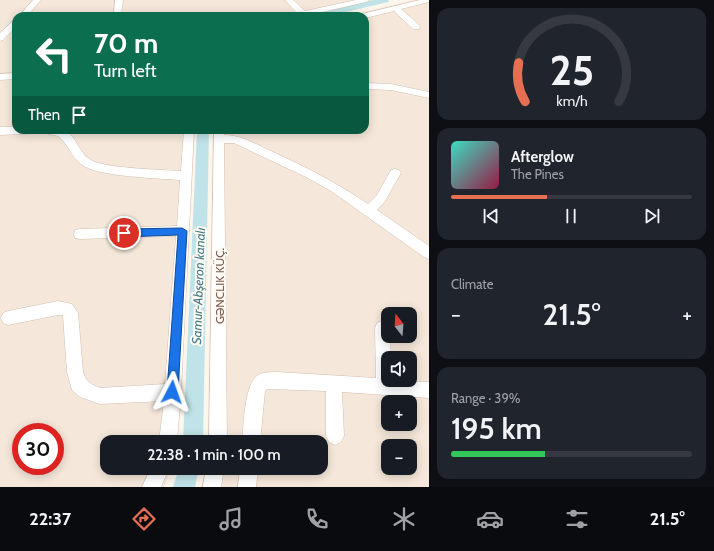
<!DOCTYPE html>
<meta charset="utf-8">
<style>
:root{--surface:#171b24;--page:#20242c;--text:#f1f3f6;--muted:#9ea1a6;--line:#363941;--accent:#e76f51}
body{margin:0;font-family:Cabin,sans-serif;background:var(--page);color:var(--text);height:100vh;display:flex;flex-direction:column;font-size:15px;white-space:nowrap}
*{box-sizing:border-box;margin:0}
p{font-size:13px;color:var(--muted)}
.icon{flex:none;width:22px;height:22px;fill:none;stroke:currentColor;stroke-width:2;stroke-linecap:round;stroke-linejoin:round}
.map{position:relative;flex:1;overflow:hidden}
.drawer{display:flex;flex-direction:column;gap:8px;padding:8px;background:#0d0f14;width:285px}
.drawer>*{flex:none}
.top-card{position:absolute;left:12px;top:12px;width:357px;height:122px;border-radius:12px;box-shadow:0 2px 10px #0003;background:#0b6e4f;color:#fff;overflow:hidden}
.needle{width:26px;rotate:343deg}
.fabs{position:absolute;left:381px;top:307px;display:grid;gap:8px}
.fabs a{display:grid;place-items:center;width:36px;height:36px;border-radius:8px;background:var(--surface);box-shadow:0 2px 10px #0003;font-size:20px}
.speed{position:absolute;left:12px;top:423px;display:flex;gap:8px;font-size:20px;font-weight:700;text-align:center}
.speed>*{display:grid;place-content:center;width:52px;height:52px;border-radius:50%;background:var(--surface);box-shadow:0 2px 10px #0003;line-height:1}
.speed .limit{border:6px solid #d22;background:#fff;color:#111}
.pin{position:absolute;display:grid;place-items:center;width:34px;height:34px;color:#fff;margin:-17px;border:2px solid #fff;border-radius:50%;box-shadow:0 1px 4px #0007}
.me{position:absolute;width:44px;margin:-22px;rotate:4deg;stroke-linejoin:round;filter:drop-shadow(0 0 3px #0008)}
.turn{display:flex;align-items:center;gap:14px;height:84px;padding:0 16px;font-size:18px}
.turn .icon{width:52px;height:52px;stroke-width:2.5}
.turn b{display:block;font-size:28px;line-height:34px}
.then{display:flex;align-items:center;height:38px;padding:0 16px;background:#0003;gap:8px;font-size:15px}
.big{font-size:30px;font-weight:600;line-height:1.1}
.drawer .widget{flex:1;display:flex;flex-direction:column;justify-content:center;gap:6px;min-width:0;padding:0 14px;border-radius:12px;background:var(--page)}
.drawer .dial{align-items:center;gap:0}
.dial svg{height:104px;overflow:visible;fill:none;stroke:var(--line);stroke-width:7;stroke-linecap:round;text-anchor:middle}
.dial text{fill:var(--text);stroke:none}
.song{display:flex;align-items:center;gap:12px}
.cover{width:48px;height:48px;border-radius:6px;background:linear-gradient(135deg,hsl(170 70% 55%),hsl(340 70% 35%))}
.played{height:4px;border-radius:2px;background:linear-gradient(90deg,var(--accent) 40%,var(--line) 40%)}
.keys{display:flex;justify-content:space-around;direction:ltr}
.heat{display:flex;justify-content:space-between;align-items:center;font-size:22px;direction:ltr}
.charge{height:6px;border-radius:3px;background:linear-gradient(90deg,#34c759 39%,var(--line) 0)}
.trip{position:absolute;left:100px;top:435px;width:228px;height:40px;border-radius:12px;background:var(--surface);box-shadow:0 2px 10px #0003;font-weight:600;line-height:40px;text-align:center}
.tabs{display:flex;height:64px;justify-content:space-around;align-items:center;background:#090b0e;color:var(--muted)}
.tabs .icon{width:28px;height:28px}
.tabs .selected{color:var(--accent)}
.tabs b{font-size:18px;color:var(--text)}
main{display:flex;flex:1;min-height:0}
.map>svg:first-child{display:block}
.residential{fill:#f5e8da;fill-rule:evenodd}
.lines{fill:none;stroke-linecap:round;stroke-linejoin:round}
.canal{fill:#bfe3e8;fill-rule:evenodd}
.street-casing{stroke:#d1beb0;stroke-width:1}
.street{fill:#fff;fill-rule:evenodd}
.route{fill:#1a73e8;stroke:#114b97}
.labels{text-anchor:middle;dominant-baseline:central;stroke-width:4;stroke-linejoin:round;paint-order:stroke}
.street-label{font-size:12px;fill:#7a5c4d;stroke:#fffaf3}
.water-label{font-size:13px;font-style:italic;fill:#437c86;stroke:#fffaf3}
</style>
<main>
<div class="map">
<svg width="429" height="487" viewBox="0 0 429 487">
<rect width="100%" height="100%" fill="#fdf6ec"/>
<!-- residential -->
<g class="residential">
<path d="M0 0H376L307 16H16V130H195L177 442H107V468H171L164 487H0ZM21 432H55V466H21Z"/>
<path d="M413 0H429V487H201L207 468H321V442H210L215 130H365V16H348ZM388 314H410V336H388ZM388 358H410V380H388ZM388 402H410V424H388ZM388 446H410V468H388Z"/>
</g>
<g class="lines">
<!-- canal -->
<g class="canal">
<path d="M374 0H389L388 2 329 16H312L314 14Z"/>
<path d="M197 130H209L203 442H183Z"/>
<path d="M179 468H199L195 487H173Z"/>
</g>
<defs>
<g id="street">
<path d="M33 0H41L27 16H19Z"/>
<path d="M115 0H123L121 15H115L114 13Z"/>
<path d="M285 0H293L305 11 356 0H370L366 2 305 16H290L297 13Z"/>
<path d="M420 0H429V2L401 9 419 25 420 27 419 29H413L394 11 365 18V16H361L362 14Z"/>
<path d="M13 21H16V27L3 40 0 41V33Z"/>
<path d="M16 73V79L0 80V74Z"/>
<path d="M365 83 391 84 429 92V98L391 90 365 89Z"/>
<path d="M0 127H16V130H65C76 136 79 153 91 160 103 168 163 170 181 171L184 130H194L181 392 177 442H159L164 401 100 404 80 397 72 390 67 372 63 315H58L8 325 3 323 1 318 3 313 8 311 58 301 72 304 78 313 83 372C86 382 91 384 100 388L165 384 176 236 80 239 75 238 74 234 75 230 80 229 177 226 180 180C158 178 96 177 81 164 71 157 68 143 58 136L44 133 0 135Z"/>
<path d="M214 130H224V135C242 135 257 145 273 152 306 167 337 183 368 204L377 195 391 170 395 169 399 170 401 173 385 201 377 210 429 246V259L424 257 331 191 306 177 234 143H224L227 442H209Z"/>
<path d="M382 321 387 323 388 336H390L391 358H388V380L429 382V398L342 392 344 436 341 442 335 445 329 442 326 436V391L267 389 265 391 260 442H242C244 426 244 384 258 375 263 372 271 372 277 372L376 378 375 328 377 323Z"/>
<path d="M151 468H169L161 487H142Z"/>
<path d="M206 468H224L221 487H203Z"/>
<path d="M240 468H258L256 487H238Z"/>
</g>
</defs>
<!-- street casing -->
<use href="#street" class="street-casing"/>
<!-- street -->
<use href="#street" class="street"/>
</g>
<!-- route -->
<path class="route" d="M182 228 187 231 178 392 177 396 172 398 168 396 167 392 178 235 124 237 119 233 124 229Z"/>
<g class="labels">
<!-- street labels -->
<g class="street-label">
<text transform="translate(219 286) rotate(-90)">GƏNCLIK KÜÇ.</text>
</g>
<!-- water labels -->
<g class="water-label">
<text transform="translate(198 286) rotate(-88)">Samur-Abşeron kanalı</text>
</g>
</g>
</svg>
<div class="fabs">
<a><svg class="needle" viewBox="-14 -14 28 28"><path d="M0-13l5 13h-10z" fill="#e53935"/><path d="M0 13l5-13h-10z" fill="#9ea1a6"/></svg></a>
<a><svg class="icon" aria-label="sound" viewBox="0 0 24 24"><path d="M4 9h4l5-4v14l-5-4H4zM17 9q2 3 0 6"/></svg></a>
<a>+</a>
<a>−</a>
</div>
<div class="speed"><div class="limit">30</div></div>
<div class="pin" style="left:124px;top:233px;background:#d93025"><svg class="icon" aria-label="arrive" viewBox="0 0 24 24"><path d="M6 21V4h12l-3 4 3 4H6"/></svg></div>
<svg class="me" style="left:172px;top:392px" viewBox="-20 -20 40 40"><path d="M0-17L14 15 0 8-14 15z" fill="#1a73e8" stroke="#fff" stroke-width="4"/></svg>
<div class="trip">22:38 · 1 min · 100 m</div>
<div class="top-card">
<div class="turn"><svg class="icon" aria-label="left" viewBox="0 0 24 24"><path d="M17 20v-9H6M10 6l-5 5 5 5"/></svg><div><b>70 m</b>Turn left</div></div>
<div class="then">Then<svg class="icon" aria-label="arrive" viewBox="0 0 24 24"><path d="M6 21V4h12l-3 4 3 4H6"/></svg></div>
</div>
</div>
<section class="drawer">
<div class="widget dial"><svg viewBox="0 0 100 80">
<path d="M14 69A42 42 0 1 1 86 69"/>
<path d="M14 69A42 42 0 0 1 9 39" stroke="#e76f51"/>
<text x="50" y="56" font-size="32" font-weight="700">25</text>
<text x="50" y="72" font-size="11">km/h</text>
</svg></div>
<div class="widget">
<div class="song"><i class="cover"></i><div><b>Afterglow</b><p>The Pines</p></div></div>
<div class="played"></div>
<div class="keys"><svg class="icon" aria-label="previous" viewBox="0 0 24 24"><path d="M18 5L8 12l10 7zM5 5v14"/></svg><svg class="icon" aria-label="pause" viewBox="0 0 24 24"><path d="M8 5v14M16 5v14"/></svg><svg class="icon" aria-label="next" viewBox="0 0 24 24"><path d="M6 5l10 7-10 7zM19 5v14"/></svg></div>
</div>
<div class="widget"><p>Climate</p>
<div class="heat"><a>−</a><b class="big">21.5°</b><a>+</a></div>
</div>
<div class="widget"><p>Range · 39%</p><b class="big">195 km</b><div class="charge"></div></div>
</section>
</main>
<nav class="tabs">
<b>22:37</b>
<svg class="icon selected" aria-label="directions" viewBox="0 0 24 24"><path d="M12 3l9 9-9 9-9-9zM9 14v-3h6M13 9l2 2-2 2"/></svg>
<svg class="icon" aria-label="music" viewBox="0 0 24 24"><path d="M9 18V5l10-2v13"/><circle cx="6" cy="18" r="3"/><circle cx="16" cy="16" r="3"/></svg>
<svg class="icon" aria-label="phone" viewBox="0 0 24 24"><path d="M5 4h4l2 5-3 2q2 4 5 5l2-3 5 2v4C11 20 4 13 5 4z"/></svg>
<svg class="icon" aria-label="climate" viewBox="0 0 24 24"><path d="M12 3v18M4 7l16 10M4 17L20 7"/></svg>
<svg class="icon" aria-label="car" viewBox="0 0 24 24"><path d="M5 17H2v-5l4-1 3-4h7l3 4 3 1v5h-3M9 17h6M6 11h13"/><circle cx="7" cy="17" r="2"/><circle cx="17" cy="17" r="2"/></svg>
<svg class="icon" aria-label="filters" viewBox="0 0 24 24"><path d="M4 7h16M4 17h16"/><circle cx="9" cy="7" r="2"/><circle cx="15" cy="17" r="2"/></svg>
<b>21.5°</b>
</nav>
